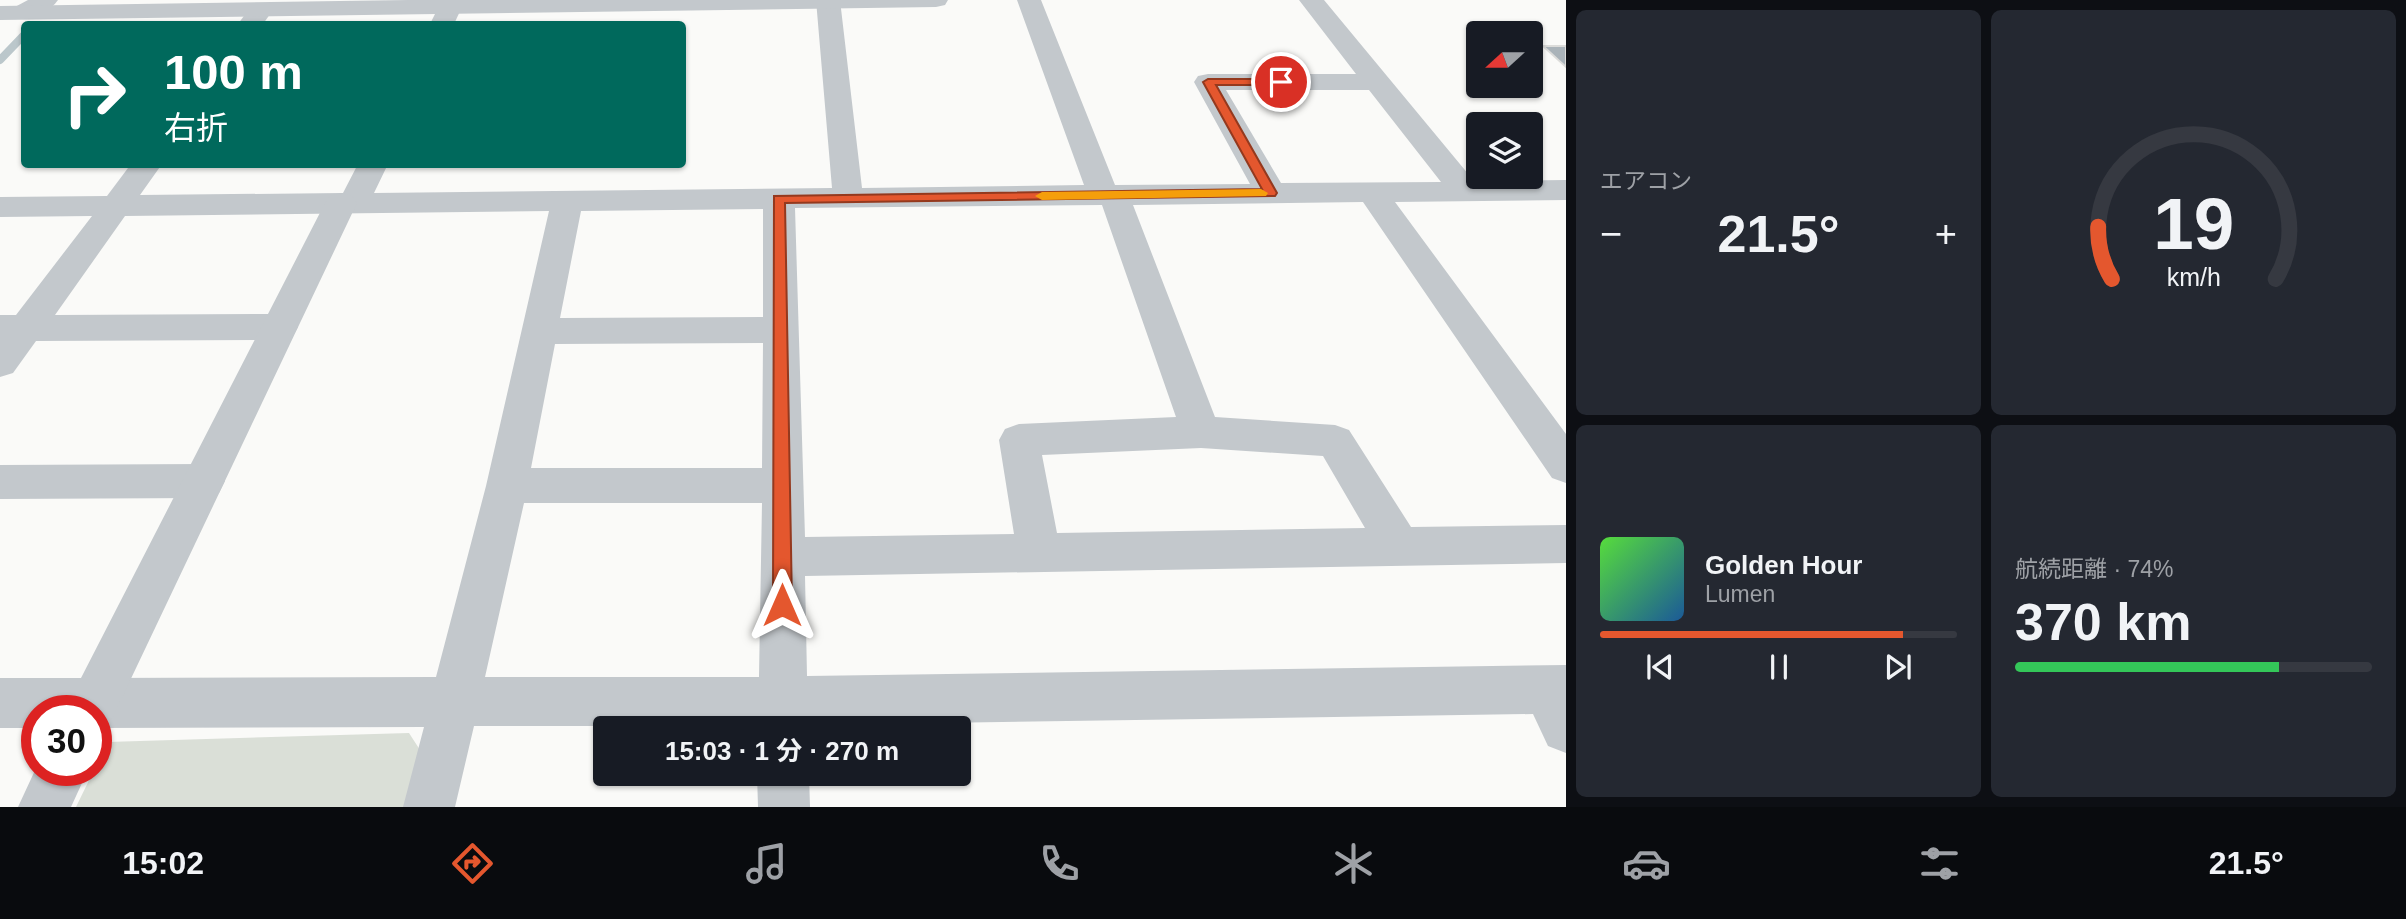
<!DOCTYPE html>
<html lang="ja">
<meta charset="utf-8">
<style>
:root{--surface:#171b24;--page:#242831;--text:#f1f3f6;--muted:#9ea1a6;--line:#363941;--accent:#e4572e}
body{margin:0;font-family:Helvetica,"Noto Sans JP",sans-serif;background:var(--page);color:var(--text);height:100vh;display:flex;flex-direction:column;font-size:26px;white-space:nowrap}
*{box-sizing:border-box;margin:0}
p{font-size:23px;color:var(--muted)}
.icon{flex:none;width:38px;height:38px;fill:none;stroke:currentColor;stroke-width:2;stroke-linecap:round;stroke-linejoin:round}
.map{position:relative;flex:1;overflow:hidden}
.side{display:flex;flex-direction:column;gap:10px;padding:10px;background:#0d0f14;width:840px}
.side>*{flex:none}
.hud{position:absolute;left:21px;top:21px;width:665px;height:147px;border-radius:7px;box-shadow:0 2px 5px #0004;background:#00695c;color:#fff;overflow:hidden}
.needle{width:46px;rotate:249deg}
.controls{position:absolute;left:1466px;top:21px;display:grid;gap:14px}
.controls a{display:grid;place-items:center;width:77px;height:77px;border-radius:7px;background:var(--surface);box-shadow:0 2px 5px #0004;font-size:35px}
.speed{position:absolute;left:21px;top:695px;display:flex;gap:14px;font-size:35px;font-weight:700;text-align:center}
.speed>*{display:grid;place-content:center;width:91px;height:91px;border-radius:50%;background:var(--surface);box-shadow:0 2px 5px #0004;line-height:1}
.speed .limit{border:10px solid #d22;background:#fff;color:#111}
.pin{position:absolute;display:grid;place-items:center;width:60px;height:60px;color:#fff;margin:-30px;border:4px solid #fff;border-radius:50%;box-shadow:0 2px 7px #0007}
.me{position:absolute;width:77px;margin:-38px;rotate:0deg;stroke-linejoin:round;filter:drop-shadow(0 0 5px #0008)}
.turn{display:flex;align-items:center;gap:24px;height:147px;padding:0 28px;font-size:32px}
.turn .icon{width:91px;height:91px;stroke-width:2.5}
.turn b{display:block;font-size:49px;line-height:60px}
.big{font-size:52px;font-weight:700;line-height:1.1}
.side .tile{flex:1;display:flex;flex-direction:column;justify-content:center;gap:10px;min-width:0;padding:0 24px;border-radius:10px;background:var(--page)}
.side .dial{align-items:center;gap:0}
.dial svg{height:182px;overflow:visible;fill:none;stroke:var(--line);stroke-width:7;stroke-linecap:round;text-anchor:middle}
.dial text{fill:var(--text);stroke:none}
.song{display:flex;align-items:center;gap:21px}
.cover{width:84px;height:84px;border-radius:10px;background:linear-gradient(135deg,hsl(110 70% 55%),hsl(210 70% 35%))}
.played{height:7px;border-radius:4px;background:linear-gradient(90deg,var(--accent) 85%,var(--line) 85%)}
.keys{display:flex;justify-content:space-around;direction:ltr}
.heat{display:flex;justify-content:space-between;align-items:center;font-size:38px;direction:ltr}
.charge{height:10px;border-radius:5px;background:linear-gradient(90deg,#34c759 74%,var(--line) 0)}
.side .tiles{flex:1;display:grid;gap:10px;grid-template-columns:repeat(2,1fr)}
.trip{position:absolute;left:593px;top:716px;width:378px;height:70px;border-radius:7px;background:var(--surface);box-shadow:0 2px 5px #0004;font-weight:700;line-height:70px;text-align:center}
.dock{display:flex;height:112px;justify-content:space-around;align-items:center;background:#090b0e;color:var(--muted)}
.dock .icon{width:49px;height:49px}
.dock .active{color:var(--accent)}
.dock b{font-size:32px;color:var(--text)}
main{display:flex;flex:1;min-height:0}
.map>svg:first-child{display:block}
.green{fill:#dadfd7}
.lines{fill:none;stroke-linecap:round;stroke-linejoin:round}
.stream{stroke:#bbc7cb;stroke-width:8}
.building{fill:#aab3b9;stroke:#dcdcda;stroke-width:2}
.minor{fill:#c3c8cc;fill-rule:evenodd}
.tertiary{fill:#c3c8cc;fill-rule:evenodd}
.route{fill:#e4572e;stroke:#94391e;stroke-width:2}
.slow{fill:#f59e0b}
</style>
<main>
<div class="map">
<svg width="1566" height="807" viewBox="0 0 1566 807">
<rect width="100%" height="100%" fill="#fafaf8"/>
<!-- green -->
<path class="green" d="M409 733 420 750 405 807H76L94 770H96L107 742Z"/>
<g class="lines">
<!-- stream -->
<path class="stream" d="M0 60 24 35"/>
</g>
<!-- building -->
<path class="building" d="M1543 46H1566V67Z"/>
<g class="lines">
<!-- minor -->
<g class="minor">
<path d="M28 0H58C49 13 28 22 13 18L10 13 13 8Z"/>
<path d="M451 0 459 2 462 7 454 24H430L441 2Z"/>
<path d="M816 0H840L862 188 1084 185 1017 0H1041L1115 185 1250 184 1194 82 1198 76 1208 74H1356L1299 0H1324L1474 181 1566 180V200L1395 202 1566 434V483L1552 478 1363 202 1133 205 1215 417 1335 425 1349 430 1411 527 1566 525V563L805 576 807 676 1566 665V753L1548 746 1533 714 808 725V728H758V726H474L455 807H403L424 727 96 728V710H74L70 703 78 686 95 678 436 677 486 486 549 211 125 216 55 315 280 314 293 318 298 327 293 336 280 340 36 341 13 373 0 377V315H16L92 216 0 217V197L107 196 131 164H162L140 195 343 193 358 164H388L374 193 832 188ZM1226 90H1369L1441 182 1281 183ZM1102 205 1176 417 1019 424 1005 429 999 440 1014 534 805 537 795 208ZM763 209V317L560 318 581 211ZM763 343 762 468H531L555 344ZM1201 448 1323 456 1365 528 1057 533 1042 455ZM524 503H762L759 677H485Z"/>
<path d="M261 3 270 5 273 10 263 24H238L252 5Z"/>
<path d="M204 464 219 469 225 481 219 493 204 498 0 499V465Z"/>
<path d="M757 774H809L810 807H758Z"/>
</g>
<!-- tertiary -->
<g class="tertiary">
<path d="M408 0H948L945 5 936 7 0 20V6Z"/>
<path d="M341 193 352 196 357 203 108 727 96 733V710H37V728H0V678H81L325 203 330 196Z"/>
<path d="M37 766V770H88L71 807H18Z"/>
</g>
</g>
<!-- route -->
<path class="route" d="M1208 79H1281L1286 82 1281 85H1216L1277 193 1275 196 785 203 792 605 789 611 782 614 776 611 773 605 774 196 1262 189 1203 82Z"/>
<!-- slow -->
<path class="slow" d="M1261 189 1268 193 1266 196 1042 200 1035 196 1042 192Z"/>
</svg>
<div class="controls">
<a><svg class="needle" viewBox="-14 -14 28 28"><path d="M0-13l5 13h-10z" fill="#e53935"/><path d="M0 13l5-13h-10z" fill="#9ea1a6"/></svg></a>
<a><svg class="icon" aria-label="layers" viewBox="0 0 24 24"><path d="M12 4l9 5-9 5-9-5zM3 14l9 5 9-5"/></svg></a>
</div>
<div class="speed"><div class="limit">30</div></div>
<div class="pin" style="left:1281px;top:82px;background:#d93025"><svg class="icon" aria-label="arrive" viewBox="0 0 24 24"><path d="M6 21V4h12l-3 4 3 4H6"/></svg></div>
<svg class="me" style="left:782px;top:605px" viewBox="-20 -20 40 40"><path d="M0-17L14 15 0 8-14 15z" fill="#e4572e" stroke="#fff" stroke-width="4"/></svg>
<div class="trip">15:03 · 1 分 · 270 m</div>
<div class="hud">
<div class="turn"><svg class="icon" aria-label="right" viewBox="0 0 24 24"><path d="M7 20v-9h11M14 6l5 5-5 5"/></svg><div><b>100 m</b>右折</div></div>
</div>
</div>
<section class="side">
<div class="tiles">
<div class="tile"><p>エアコン</p>
<div class="heat"><a>−</a><b class="big">21.5°</b><a>+</a></div>
</div>
<div class="tile dial"><svg viewBox="0 0 100 80">
<path d="M14 69A42 42 0 1 1 86 69"/>
<path d="M14 69A42 42 0 0 1 8 46" stroke="#e4572e"/>
<text x="50" y="56" font-size="32" font-weight="700">19</text>
<text x="50" y="72" font-size="11">km/h</text>
</svg></div>
<div class="tile">
<div class="song"><i class="cover"></i><div><b>Golden Hour</b><p>Lumen</p></div></div>
<div class="played"></div>
<div class="keys"><svg class="icon" aria-label="previous" viewBox="0 0 24 24"><path d="M18 5L8 12l10 7zM5 5v14"/></svg><svg class="icon" aria-label="pause" viewBox="0 0 24 24"><path d="M8 5v14M16 5v14"/></svg><svg class="icon" aria-label="next" viewBox="0 0 24 24"><path d="M6 5l10 7-10 7zM19 5v14"/></svg></div>
</div>
<div class="tile"><p>航続距離 · 74%</p><b class="big">370 km</b><div class="charge"></div></div>
</div>
</section>
</main>
<nav class="dock">
<b>15:02</b>
<svg class="icon active" aria-label="directions" viewBox="0 0 24 24"><path d="M12 3l9 9-9 9-9-9zM9 14v-3h6M13 9l2 2-2 2"/></svg>
<svg class="icon" aria-label="music" viewBox="0 0 24 24"><path d="M9 18V5l10-2v13"/><circle cx="6" cy="18" r="3"/><circle cx="16" cy="16" r="3"/></svg>
<svg class="icon" aria-label="phone" viewBox="0 0 24 24"><path d="M5 4h4l2 5-3 2q2 4 5 5l2-3 5 2v4C11 20 4 13 5 4z"/></svg>
<svg class="icon" aria-label="climate" viewBox="0 0 24 24"><path d="M12 3v18M4 7l16 10M4 17L20 7"/></svg>
<svg class="icon" aria-label="car" viewBox="0 0 24 24"><path d="M5 17H2v-5l4-1 3-4h7l3 4 3 1v5h-3M9 17h6M6 11h13"/><circle cx="7" cy="17" r="2"/><circle cx="17" cy="17" r="2"/></svg>
<svg class="icon" aria-label="filters" viewBox="0 0 24 24"><path d="M4 7h16M4 17h16"/><circle cx="9" cy="7" r="2"/><circle cx="15" cy="17" r="2"/></svg>
<b>21.5°</b>
</nav>
